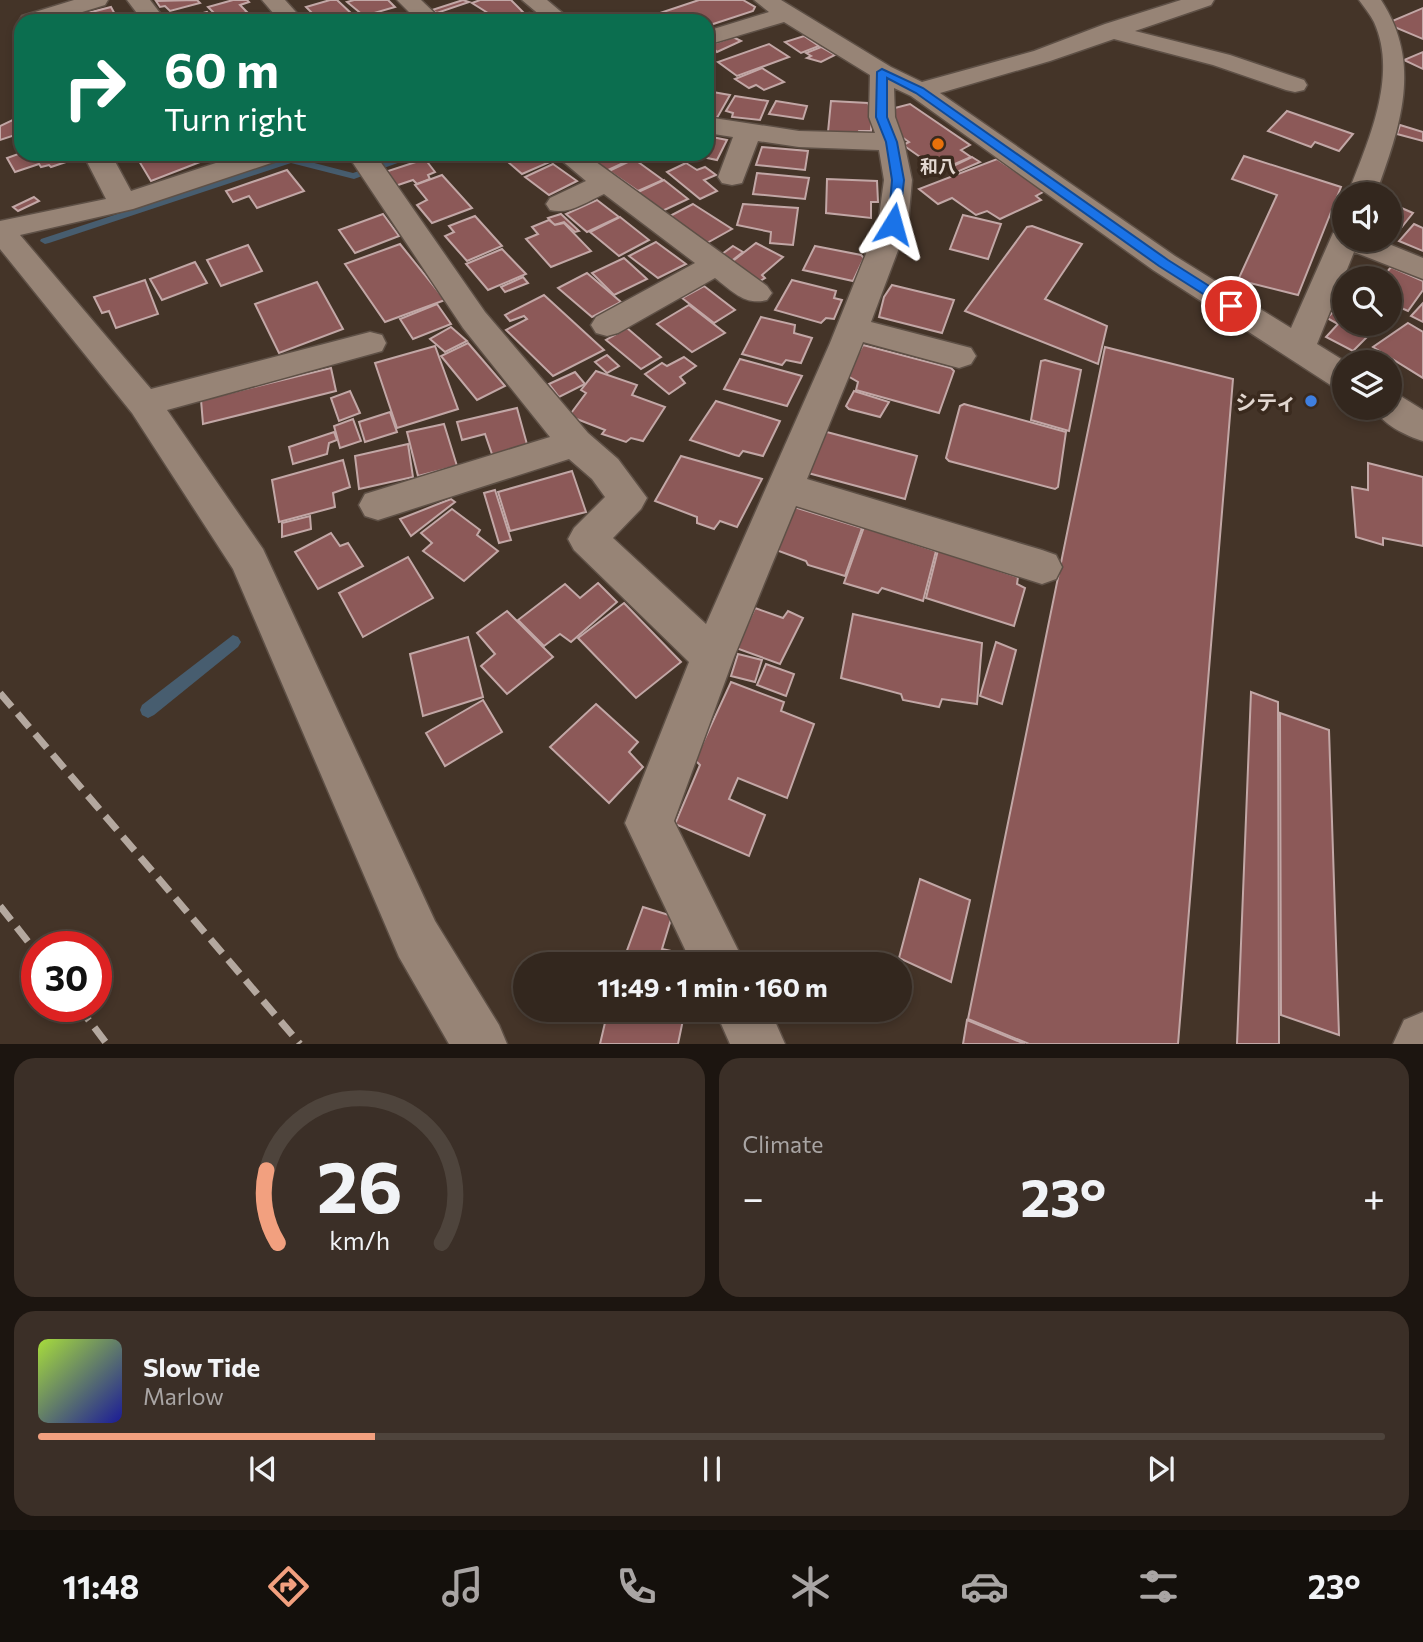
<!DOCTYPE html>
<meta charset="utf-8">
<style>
:root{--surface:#33271e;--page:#3b2f27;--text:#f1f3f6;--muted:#a9a5a4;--line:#4e443c;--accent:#f2a07f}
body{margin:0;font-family:Commissioner,"Noto Sans JP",sans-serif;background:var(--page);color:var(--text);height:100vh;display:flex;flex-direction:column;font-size:26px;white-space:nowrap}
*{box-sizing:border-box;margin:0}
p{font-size:23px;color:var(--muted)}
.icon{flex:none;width:38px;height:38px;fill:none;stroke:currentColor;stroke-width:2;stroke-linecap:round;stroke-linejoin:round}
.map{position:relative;height:1044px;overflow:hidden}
.side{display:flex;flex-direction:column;gap:14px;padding:14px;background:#1c1510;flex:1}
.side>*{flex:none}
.banner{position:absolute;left:14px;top:14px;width:700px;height:147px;border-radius:21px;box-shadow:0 4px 10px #0003,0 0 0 2px var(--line);background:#0b6e4f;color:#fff;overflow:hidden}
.fabs{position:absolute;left:1332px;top:182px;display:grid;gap:14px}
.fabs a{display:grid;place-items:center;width:70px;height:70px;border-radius:50%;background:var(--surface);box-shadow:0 4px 10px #0003,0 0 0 2px var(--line);font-size:35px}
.speed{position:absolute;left:21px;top:931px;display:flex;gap:14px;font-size:35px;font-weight:700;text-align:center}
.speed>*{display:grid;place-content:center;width:91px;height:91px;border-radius:50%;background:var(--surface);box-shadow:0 4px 10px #0003,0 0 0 2px var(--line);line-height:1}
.speed .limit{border:10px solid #d22;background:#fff;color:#111}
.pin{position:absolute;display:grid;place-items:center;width:60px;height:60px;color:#fff;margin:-30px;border:4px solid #fff;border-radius:50%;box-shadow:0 2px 7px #0007}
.me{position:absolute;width:77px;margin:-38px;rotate:8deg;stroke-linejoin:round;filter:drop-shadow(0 0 5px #0008)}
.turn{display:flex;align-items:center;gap:24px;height:147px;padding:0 35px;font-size:32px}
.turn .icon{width:91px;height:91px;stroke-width:2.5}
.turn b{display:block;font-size:49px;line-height:60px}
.big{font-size:52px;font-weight:700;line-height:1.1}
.side .widget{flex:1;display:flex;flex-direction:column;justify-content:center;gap:10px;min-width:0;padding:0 24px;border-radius:21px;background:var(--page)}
.side .dial{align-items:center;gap:0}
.dial svg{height:182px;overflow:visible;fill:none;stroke:var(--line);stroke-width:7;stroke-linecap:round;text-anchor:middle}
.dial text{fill:var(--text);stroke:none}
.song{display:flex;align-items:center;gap:21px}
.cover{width:84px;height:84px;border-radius:10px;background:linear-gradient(135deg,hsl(80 70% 55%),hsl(240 70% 35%))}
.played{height:7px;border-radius:4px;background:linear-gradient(90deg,var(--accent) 25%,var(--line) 25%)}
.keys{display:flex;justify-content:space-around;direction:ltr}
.heat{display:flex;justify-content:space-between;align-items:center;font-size:38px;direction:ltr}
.side .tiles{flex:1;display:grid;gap:14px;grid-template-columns:1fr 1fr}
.widget:last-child{grid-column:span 2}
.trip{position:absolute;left:513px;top:952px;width:399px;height:70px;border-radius:35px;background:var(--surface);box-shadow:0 4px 10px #0003,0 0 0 2px var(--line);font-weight:700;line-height:70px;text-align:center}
.tab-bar{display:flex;height:112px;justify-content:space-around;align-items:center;background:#14100c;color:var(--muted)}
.tab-bar .icon{width:49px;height:49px}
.tab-bar .selected{color:var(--accent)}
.tab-bar b{font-size:32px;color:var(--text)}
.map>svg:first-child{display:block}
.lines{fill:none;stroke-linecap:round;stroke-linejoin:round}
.stream{fill:#475d6f;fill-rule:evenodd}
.building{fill:#8c5958;stroke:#c2a7a6;stroke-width:2}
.minor-casing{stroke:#5e5046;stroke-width:3}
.minor{fill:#978476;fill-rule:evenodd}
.rail{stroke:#b4a89f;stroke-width:7;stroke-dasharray:18 9;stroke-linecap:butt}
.route{fill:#1a73e8;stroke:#114b97;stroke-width:2}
.food-dot{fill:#e8710a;stroke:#3a2a1e;stroke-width:2.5}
.shop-dot{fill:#3f7fe0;stroke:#3a2a1e;stroke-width:2.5}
.labels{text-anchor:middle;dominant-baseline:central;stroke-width:7;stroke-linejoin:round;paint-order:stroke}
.far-poi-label{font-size:18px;font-weight:bold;fill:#e2d7d0;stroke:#3a2a1e}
.poi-label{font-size:21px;font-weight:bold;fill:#e2d7d0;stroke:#3a2a1e;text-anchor:end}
</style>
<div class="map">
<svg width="1423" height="1044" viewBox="0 0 1423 1044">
<rect width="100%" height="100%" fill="#443428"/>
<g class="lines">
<!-- stream -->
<g class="stream">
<path d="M408 154H422L354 179 291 163 49 243 45 244 40 241 41 239 291 157 353 173Z"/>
<path d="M233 635 238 637 241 642 238 647 154 715 148 718 142 715 140 710 142 705Z"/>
</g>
</g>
<!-- building -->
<g class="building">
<path d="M197 0 200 3 170 11 165 6 160 7 156 1Z"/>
<path d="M233 0H247L249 2 240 5 247 12 221 20 208 7Z"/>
<path d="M330 0H337L353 15 326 21 322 18 318 19 306 7Z"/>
<path d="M354 0H388L395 7 364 16 347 2Z"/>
<path d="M463 0 469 2 437 13 432 10Z"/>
<path d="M480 0H511L523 12 499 20 472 3Z"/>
<path d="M699 0H743L755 7 753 11 707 26V21H655L648 17Z"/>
<path d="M111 7 117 18 83 21 80 15Z"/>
<path d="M1423 8V39L1392 26 1390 22Z"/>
<path d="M207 12 215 21H175Z"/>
<path d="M529 13 539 21H507Z"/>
<path d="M804 36 819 46 801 53 785 42Z"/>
<path d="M733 37 741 41 717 52 710 45Z"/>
<path d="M769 44 789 57 737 76 718 62Z"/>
<path d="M821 47 835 55 821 62 807 58 811 56 806 53Z"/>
<path d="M1423 52V69L1404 60Z"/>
<path d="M762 68 784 82 764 90 756 85 749 88 735 79Z"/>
<path d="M707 91 730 95 717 118 707 116Z"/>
<path d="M735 96 768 101 760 120 732 117 733 113 726 111Z"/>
<path d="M776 101 807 106 803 119 769 114Z"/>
<path d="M831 101 868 103 872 113 871 131H859L857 134 828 132Z"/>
<path d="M910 104 970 145 961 150 971 157 948 167 936 168 903 145 909 142 899 135 891 109Z"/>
<path d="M1287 111 1353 134 1339 151 1315 142 1311 147 1268 131Z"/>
<path d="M21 116V133L0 140V126Z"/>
<path d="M1400 125 1423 132V141L1397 134Z"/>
<path d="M707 136 727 140 717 160 688 154H707Z"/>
<path d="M762 147 808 151 805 170 756 165Z"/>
<path d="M21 153 72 154 75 159 51 167 49 165 41 167 39 164 15 172 7 158Z"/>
<path d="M144 154H194L200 162 151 181 136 156Z"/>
<path d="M505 154H543L552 161 522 174 501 156Z"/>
<path d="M583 154H628L634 158 606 171Z"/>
<path d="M1244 156 1341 187 1298 295 1238 280 1277 195 1232 179Z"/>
<path d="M972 157 980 162 957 172 949 168Z"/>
<path d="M425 159 435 172 428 175 430 179 417 184 413 180 395 186 385 172Z"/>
<path d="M634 159 663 180 638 191 609 171Z"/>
<path d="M997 159 1045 191 1036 196 1041 200 1000 219 987 211 976 215 952 198 938 204 919 189Z"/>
<path d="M686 163 697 170 705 167 716 175 704 180 717 191 700 199 667 172Z"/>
<path d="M553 164 577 181 549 195 525 177Z"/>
<path d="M287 170 304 191 257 208 249 196 233 202 226 191Z"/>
<path d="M757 173 809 178 805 199 753 194Z"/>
<path d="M442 175 472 208 432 223 417 205 427 200 415 185Z"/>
<path d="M827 179 877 181 878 202H871V218L826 213Z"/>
<path d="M664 180 688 199 660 212 636 193Z"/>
<path d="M34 197 39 201 18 211 13 207Z"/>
<path d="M597 200 619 217 587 232 566 214Z"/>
<path d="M1390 203 1413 213 1389 243 1381 240H1390Z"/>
<path d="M693 204 732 229 705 244 668 217Z"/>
<path d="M743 204 798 208 793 245 770 243 771 232 737 225Z"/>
<path d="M383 214 399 236 355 253 339 230Z"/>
<path d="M561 214 579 231 575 232 564 222 554 225 548 218Z"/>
<path d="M963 215 1001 224 988 259 950 249Z"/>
<path d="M475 216 502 246 467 261 445 236 454 232 449 226Z"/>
<path d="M620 217 649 240 619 256 590 232Z"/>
<path d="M549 220 555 225 564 223 591 251 551 267 526 239 538 234 532 227Z"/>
<path d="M1414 224 1423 228V251L1399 241Z"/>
<path d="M1032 226 1082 244 1045 299 1107 326 1098 364 965 311 1027 227Z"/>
<path d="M656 242 686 264 658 278 629 256Z"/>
<path d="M756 243 783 257 762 275 765 278 760 281 729 264Z"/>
<path d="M400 244 445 300 385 322 345 264Z"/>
<path d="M248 245 262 271 221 286 207 260Z"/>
<path d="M733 246 743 252 729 263 718 257Z"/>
<path d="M815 246 861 255 864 258 853 281 803 270Z"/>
<path d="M502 249 526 274 488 290 466 264Z"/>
<path d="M624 258 647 279 614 295 592 273Z"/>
<path d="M195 262 207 283 162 300 150 279Z"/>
<path d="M1391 267 1423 281V290L1408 311 1390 303V278H1382Z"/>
<path d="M587 273 621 302 592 317 558 288Z"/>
<path d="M523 277 528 283 505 292 501 287Z"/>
<path d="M145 280 158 314 116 328 109 311 102 313 94 297Z"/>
<path d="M792 280 836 291 834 298 842 300 834 319 826 318 821 323 775 310Z"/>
<path d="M317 282 343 329 279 353 255 304Z"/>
<path d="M892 285 954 300 942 333 879 317 884 297Z"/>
<path d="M704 286 735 310 714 323 682 298Z"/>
<path d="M544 295 604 350 553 376 506 330 527 319 524 316 510 321 505 315Z"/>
<path d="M1344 301V324H1380L1353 351 1326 337 1338 324 1327 318Z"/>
<path d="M1423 303V322L1411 316Z"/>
<path d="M437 304 451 324 413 339 400 319Z"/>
<path d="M689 305 725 333 692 352 657 324Z"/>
<path d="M761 317 795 325 794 333 812 338 801 363 786 360 782 365 742 354Z"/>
<path d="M1408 323 1423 332V378L1373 347Z"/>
<path d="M451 327 467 341 445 352 430 339Z"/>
<path d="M627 328 661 357 641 369 606 340Z"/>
<path d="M468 343 505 386 477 400 441 356Z"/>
<path d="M863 345 951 368 954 371 939 413 856 390 858 382 846 375Z"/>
<path d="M435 346 458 409 397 428 375 363Z"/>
<path d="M1105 347 1233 379 1178 1044H1029L968 1019Z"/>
<path d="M607 355 619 366 607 373 595 362Z"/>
<path d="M684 357 696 366 680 377 685 383 669 394 645 374 662 363 667 366Z"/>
<path d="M740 359 802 376 787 406 724 389Z"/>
<path d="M1045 360 1081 370 1069 431 1031 420 1041 361Z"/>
<path d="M331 368 336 391 203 424 201 400Z"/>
<path d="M596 371 637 385 632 395 665 407 643 441 631 438 626 442 602 434 605 430 569 416 586 393 581 390Z"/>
<path d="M575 372 585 384 559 397 549 384Z"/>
<path d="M350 391 360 413 339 421 331 398Z"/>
<path d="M854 391 889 402 880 417 849 409 846 406Z"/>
<path d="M716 401 780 421 763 456 743 451 739 456 735 455 690 440Z"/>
<path d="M964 404 1066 432 1058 487 1055 489 949 461 946 458 960 406Z"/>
<path d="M517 408 528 448 493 457 485 434 462 440 457 422Z"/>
<path d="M390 412 397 432 365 442 359 422Z"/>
<path d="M353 419 361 441 340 448 334 426Z"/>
<path d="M444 424 457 466 418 476 407 432Z"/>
<path d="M823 431 917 456 905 499 808 473Z"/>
<path d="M334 432 337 440 329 443 327 454 293 464 289 447Z"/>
<path d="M408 444 413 477 359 489 355 456Z"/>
<path d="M681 456 762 479 737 527 720 521 714 529 697 523V517L655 501Z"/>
<path d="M343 460 350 487 333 493 335 507 279 522 272 480Z"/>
<path d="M1368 463 1423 477V546L1383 538V545L1356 537 1352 487 1368 490Z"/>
<path d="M572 471 586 512 510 531 498 492Z"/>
<path d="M495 490 511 540 499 543 484 493Z"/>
<path d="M451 499 455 502 411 536 400 519Z"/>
<path d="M794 507 862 528 845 576 808 565 806 561 776 550Z"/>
<path d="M452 509 480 530 477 535 498 551 464 581 423 551 432 543 421 533Z"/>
<path d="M310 516 311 529 282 537V523Z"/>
<path d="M864 527 936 551 923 601 882 588 878 593 844 583Z"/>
<path d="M331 533 340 546 348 543 363 566 318 589 295 552Z"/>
<path d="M938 550 1018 577 1017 584 1025 588 1014 626 926 598Z"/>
<path d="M408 557 433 598 363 637 339 593Z"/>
<path d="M598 583 617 602 571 642 560 634 544 646 518 620 565 584 580 598Z"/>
<path d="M624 603 681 662 636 698 578 638Z"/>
<path d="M755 608 783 618 788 611 803 618 780 664 736 648Z"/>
<path d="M507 611 553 657 507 694 481 666 495 654 477 633Z"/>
<path d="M853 614 982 643 977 704 942 699 939 707 903 700 901 694 841 678Z"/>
<path d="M468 637 483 697 423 716 410 654Z"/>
<path d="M996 642 1016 650 1002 704 980 696Z"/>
<path d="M738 654 762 660 755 682 731 676Z"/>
<path d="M766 664 794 674 786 696 757 685Z"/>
<path d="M731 682 784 702 781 711 814 724 787 798 738 778 729 799 765 815 749 856 675 824 700 765 695 760Z"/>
<path d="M1251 692 1278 702 1279 1044H1237Z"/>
<path d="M483 700 502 732 445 766 426 733Z"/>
<path d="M596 704 638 742 629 752 643 767 609 803 550 747Z"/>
<path d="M1280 713 1329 730 1339 1035 1281 1015Z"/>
<path d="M920 879 970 900 951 982 899 958Z"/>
<path d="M643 907 672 916 662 949 690 955 688 964H622Z"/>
<path d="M608 1010H685L678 1044H600Z"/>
<path d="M967 1020 1025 1044H963Z"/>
</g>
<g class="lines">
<defs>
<g id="minor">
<path d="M74 0H108L105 5 53 21H21V25L19 21 22 16Z"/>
<path d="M127 0H150L166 21H143Z"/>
<path d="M262 0H285L304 21H280Z"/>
<path d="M397 0H421L443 21H418Z"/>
<path d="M522 0H547L572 21H547Z"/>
<path d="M754 0H781L891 67 922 82 1034 51 1105 24 1181 0H1214L1211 5 1135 31 1230 55 1304 80 1307 85 1304 90 1295 92 1286 90 1213 65 1114 39 1050 61 940 93 1175 256 1291 328 1333 233 1344 231V240H1379L1423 258V279L1354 252 1317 344 1346 362 1344 389 1332 386 1153 270 911 96 894 88 895 117 904 142 912 180 908 224 871 322 971 348 976 356 971 364 959 368 863 342 807 479 1042 550 1056 555 1062 567 1056 579 1042 584 796 506 734 657 674 821 745 964H692L625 823 689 662 574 550 568 539 574 528 605 497 592 479 569 459 378 520 365 516 359 505 365 494 550 437 463 328 347 154H375L485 312 588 433 618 459 647 498 641 509 613 538 706 624 830 343 878 224 884 180 879 150 799 147 758 141 742 183 732 185 722 183 718 177 733 137 707 133V117L799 131 875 133 869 117 870 75 784 22 707 45V31L769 12Z"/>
<path d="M1359 0H1381C1423 64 1400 127 1376 194H1348C1367 143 1399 77 1374 22 1370 14 1364 7 1359 0Z"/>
<path d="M83 154H111L131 191 243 154H284L280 160 133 209 20 235 151 389 370 332 382 335 386 343 382 351 167 410 263 549 435 921 499 1025 507 1044H449L399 957 233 569 132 413 0 249V221L106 199Z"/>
<path d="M554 154H585L767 286 772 293 767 300C745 306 732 291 715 278L618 333 607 336 596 333 591 325 596 317 695 263 604 194C586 202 569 215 550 210L546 204 550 198 586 181Z"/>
<path d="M1390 393 1402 397 1423 410V441C1406 436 1382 424 1374 408H1390Z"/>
<path d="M715 1010H770L785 1044H730Z"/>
<path d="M1423 1012V1044H1393L1404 1020Z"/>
</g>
</defs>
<!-- minor casing -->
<use href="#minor" class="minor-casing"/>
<!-- minor -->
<use href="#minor" class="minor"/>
<!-- rail -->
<g class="rail">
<path d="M0 693 300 1044"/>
<path d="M0 906 37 953"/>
<path d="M78 1006 107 1044"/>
</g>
</g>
<!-- route -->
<path class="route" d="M882 69 923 88 1168 260 1236 303V309H1227L1159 266 916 93 887 78V117L897 142 904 180 899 224 893 228 888 227 892 180 886 142 876 117 877 72Z"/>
<!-- markers -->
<circle class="food-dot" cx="938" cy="144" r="7"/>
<circle class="shop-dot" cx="1311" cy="401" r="7"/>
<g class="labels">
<!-- far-poi labels -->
<g class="far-poi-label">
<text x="938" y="166">和八</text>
</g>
<!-- poi labels -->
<g class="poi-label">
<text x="1297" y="401">シティ</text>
</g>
</g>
</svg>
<div class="fabs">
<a><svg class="icon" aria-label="sound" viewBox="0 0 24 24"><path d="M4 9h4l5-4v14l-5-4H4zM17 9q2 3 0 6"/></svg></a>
<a><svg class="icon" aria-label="search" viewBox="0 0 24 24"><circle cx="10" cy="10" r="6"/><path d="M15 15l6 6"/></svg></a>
<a><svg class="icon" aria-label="layers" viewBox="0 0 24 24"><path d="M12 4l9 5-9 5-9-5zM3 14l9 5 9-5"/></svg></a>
</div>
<div class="speed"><div class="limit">30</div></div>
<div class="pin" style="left:1231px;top:306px;background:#d93025"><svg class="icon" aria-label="arrive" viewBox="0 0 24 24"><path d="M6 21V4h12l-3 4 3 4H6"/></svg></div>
<svg class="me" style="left:893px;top:224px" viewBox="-20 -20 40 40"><path d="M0-17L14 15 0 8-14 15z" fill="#1a73e8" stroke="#fff" stroke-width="4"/></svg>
<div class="trip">11:49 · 1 min · 160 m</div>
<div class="banner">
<div class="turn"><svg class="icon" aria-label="right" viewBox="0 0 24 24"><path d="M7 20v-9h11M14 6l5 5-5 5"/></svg><div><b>60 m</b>Turn right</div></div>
</div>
</div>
<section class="side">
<div class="tiles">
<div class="widget dial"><svg viewBox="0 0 100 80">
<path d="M14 69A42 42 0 1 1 86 69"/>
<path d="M14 69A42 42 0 0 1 9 37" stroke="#f2a07f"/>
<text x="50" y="56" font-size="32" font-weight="700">26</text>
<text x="50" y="72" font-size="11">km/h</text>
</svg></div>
<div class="widget"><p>Climate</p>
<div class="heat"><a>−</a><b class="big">23°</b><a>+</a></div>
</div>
<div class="widget">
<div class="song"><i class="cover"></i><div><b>Slow Tide</b><p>Marlow</p></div></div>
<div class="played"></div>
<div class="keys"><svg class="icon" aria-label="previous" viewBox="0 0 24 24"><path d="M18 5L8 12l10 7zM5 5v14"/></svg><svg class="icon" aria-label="pause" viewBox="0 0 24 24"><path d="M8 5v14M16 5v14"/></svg><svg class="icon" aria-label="next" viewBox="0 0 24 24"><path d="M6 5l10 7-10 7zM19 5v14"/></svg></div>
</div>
</div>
</section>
<nav class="tab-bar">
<b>11:48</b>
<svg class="icon selected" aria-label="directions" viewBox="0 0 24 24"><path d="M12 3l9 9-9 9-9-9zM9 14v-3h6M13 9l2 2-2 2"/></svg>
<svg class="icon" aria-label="music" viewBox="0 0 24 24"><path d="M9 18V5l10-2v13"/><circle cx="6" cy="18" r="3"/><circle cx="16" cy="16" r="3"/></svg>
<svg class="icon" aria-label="phone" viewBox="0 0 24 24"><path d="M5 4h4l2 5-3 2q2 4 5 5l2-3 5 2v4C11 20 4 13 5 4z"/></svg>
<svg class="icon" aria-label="climate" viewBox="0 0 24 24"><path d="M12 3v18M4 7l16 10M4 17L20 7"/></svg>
<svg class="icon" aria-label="car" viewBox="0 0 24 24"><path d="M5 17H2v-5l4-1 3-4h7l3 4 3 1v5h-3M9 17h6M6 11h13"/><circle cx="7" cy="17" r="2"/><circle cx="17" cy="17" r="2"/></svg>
<svg class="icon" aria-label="filters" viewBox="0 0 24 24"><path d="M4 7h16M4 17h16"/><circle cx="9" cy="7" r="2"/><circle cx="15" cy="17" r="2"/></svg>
<b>23°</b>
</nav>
